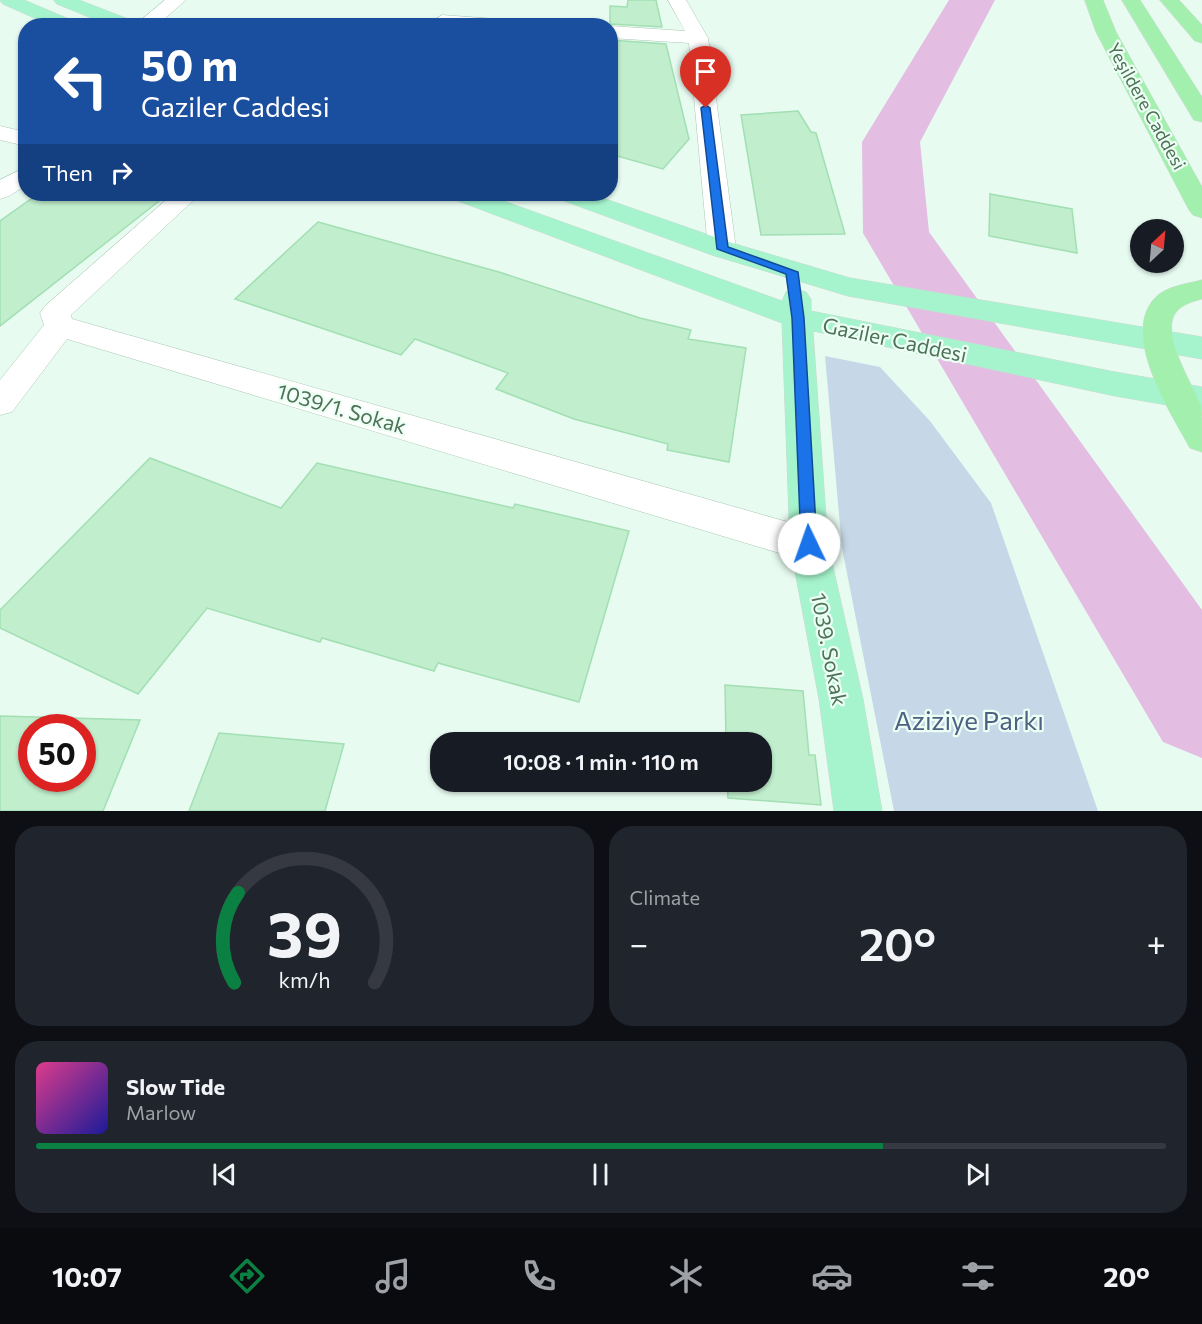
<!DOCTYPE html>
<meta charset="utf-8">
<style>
:root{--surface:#171b24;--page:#20242c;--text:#f1f3f6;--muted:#9ea1a6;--line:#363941;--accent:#0b8043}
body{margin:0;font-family:Commissioner,sans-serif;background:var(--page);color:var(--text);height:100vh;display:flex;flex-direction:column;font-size:22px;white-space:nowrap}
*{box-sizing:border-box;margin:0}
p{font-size:20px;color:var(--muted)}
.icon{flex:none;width:33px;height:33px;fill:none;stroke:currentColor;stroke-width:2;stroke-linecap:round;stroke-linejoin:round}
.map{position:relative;height:811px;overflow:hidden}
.side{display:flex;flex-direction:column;gap:15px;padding:15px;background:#0d0f14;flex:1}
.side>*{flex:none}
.hud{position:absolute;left:18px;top:18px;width:600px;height:183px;border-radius:24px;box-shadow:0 2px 4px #0004;background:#1a4fa0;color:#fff;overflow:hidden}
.needle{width:39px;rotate:26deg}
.fabs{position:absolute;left:1130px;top:219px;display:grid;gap:12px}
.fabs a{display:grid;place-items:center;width:54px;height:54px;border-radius:50%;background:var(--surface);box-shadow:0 2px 4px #0004;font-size:30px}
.speed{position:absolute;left:18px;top:714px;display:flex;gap:12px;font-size:30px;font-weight:700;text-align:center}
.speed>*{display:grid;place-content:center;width:78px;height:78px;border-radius:50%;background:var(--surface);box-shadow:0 2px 4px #0004;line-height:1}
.speed .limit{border:9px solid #d22;background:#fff;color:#111}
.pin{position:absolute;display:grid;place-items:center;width:51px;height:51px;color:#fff;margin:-62px -26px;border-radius:50% 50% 50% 0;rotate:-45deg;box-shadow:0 0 6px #0007}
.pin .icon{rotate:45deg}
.me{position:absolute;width:66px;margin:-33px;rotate:357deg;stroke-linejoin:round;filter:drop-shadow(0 0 4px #0008)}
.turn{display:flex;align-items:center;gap:21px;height:126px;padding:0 24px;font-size:27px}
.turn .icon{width:78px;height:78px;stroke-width:2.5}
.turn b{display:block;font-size:42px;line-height:51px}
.then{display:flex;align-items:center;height:57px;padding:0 24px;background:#0003;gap:12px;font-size:22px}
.big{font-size:45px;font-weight:600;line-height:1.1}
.side .widget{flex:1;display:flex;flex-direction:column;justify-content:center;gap:9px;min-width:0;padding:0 21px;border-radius:24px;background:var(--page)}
.side .dial{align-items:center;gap:0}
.dial svg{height:156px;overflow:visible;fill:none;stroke:var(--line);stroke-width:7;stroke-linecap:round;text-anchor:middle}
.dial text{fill:var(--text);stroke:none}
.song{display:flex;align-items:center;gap:18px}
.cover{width:72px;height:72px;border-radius:9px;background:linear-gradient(135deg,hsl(330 70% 55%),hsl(240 70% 35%))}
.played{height:6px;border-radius:3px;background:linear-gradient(90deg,var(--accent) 75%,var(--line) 75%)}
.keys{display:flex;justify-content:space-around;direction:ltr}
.heat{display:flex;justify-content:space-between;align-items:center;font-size:33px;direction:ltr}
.side .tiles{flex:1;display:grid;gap:15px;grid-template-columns:1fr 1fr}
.widget:last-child{grid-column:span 2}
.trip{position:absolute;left:430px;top:732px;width:342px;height:60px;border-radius:24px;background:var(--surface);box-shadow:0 2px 4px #0004;font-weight:600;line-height:60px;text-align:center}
.dock{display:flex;height:96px;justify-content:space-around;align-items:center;background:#090b0e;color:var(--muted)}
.dock .icon{width:42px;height:42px}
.dock .current{color:var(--accent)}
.dock b{font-size:27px;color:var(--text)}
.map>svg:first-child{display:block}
.green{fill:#c6d8e7}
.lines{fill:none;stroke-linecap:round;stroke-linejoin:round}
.river{fill:#e3bde2;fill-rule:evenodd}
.building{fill:#c1eecd;stroke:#a2dfb3;stroke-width:1.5;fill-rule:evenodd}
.minor-casing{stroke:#abc9b5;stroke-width:1}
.major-casing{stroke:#cdd8d0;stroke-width:1}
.highway-casing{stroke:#cdd8d0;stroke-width:1}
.minor{fill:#fff;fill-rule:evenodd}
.major{fill:#a5f4cd;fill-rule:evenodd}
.highway{fill:#a3f0ae;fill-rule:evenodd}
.route{fill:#1a73e8;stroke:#114b97;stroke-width:1.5}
.labels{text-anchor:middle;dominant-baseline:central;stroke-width:4.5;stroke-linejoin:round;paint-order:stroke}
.far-street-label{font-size:18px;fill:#4d7256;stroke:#edfef5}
.street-label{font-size:21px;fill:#4d7256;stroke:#edfef5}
.near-park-label{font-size:26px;fill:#4c6283;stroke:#edfef5}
</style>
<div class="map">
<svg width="1202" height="811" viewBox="0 0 1202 811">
<rect width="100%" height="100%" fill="#e7fbf1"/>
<!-- green -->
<path class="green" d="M825 356 880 367 930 421 991 503 1098 811H894L842 548Z"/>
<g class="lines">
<!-- river -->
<path class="river" d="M949 0H995L920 142 929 232 1202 610V758L1163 742 863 233 862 142Z"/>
</g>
<!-- building -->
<g class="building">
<path d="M628 0H656L662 27 610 24V6L627 7Z"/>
<path d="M610 40 666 44 689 139 663 169 610 154Z"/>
<path d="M798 111 811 132 816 133 845 234 761 235 741 115Z"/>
<path d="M38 194H168L0 326V221Z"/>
<path d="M990 194 1072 209 1077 253 989 236Z"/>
<path d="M318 222 499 272 640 318 691 330 688 339 746 348 729 462 667 450 668 444 574 419 496 389 508 373 415 339 401 355 235 299Z"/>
<path d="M150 458 281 508 317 463 513 508 515 504 629 531 579 702 438 663 434 671 322 638 320 642 207 608 138 694 0 628V610Z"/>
<path d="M725 685 803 691 809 755H815L821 805 728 798 727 782H762V742H726Z"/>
<path d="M0 716 140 720 103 811H0ZM32 728H82V778H32Z"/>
<path d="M219 733 344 744 325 811H189Z"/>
</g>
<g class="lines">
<defs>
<g id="minor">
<path d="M165 0H186L156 26H134Z"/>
<path d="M668 0H686L708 38 736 249 732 255 722 257 712 255 708 249 689 43 610 38V26L685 31Z"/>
<path d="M442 15 509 20 518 26 435 25 433 21Z"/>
<path d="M0 126 26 132V146L0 140Z"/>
<path d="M26 167V185L9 196 0 199V180Z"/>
<path d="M173 194H200L71 315 72 319 809 528 822 533 828 545 822 557 809 562 67 339 12 412 0 415V380L44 325 40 313 45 306Z"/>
</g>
<g id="major">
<path d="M0 0H24L76 22 78 26H52L3 4Z"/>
<path d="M54 0H79L136 22 138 26H111L57 4Z"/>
<path d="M450 194H484L782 301 786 292 796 289 806 292 811 299V311L1115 372 1202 387V411L1115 396 813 331 828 545 863 699 882 811H834L819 699 790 545 782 323 453 199Z"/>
<path d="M555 194H591L732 243 850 278 1202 337V359L848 296 712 255 559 199Z"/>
</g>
<g id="highway">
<path d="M1085 0H1103L1116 32 1202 187V218L1193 215 1189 210 1096 32Z"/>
<path d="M1122 0H1140L1202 97V122L1194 120Z"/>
<path d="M1160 0H1179L1202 25V43L1195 41Z"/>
<path d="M1202 280V299C1194 301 1183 304 1177 311 1158 331 1193 385 1201 406 1202 418 1202 439 1202 452L1190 448C1171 413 1120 335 1155 298 1166 286 1187 284 1202 280Z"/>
</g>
</defs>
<!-- minor casing -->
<use href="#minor" class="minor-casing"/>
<!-- major casing -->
<use href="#major" class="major-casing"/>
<!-- highway casing -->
<use href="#highway" class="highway-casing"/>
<!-- minor -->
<use href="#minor" class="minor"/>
<!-- major -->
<use href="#major" class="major"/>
<!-- highway -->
<use href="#highway" class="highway"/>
</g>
<!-- route -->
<path class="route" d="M706 105 710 108 728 247 798 272 804 318 817 544 815 549H804L801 544 792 318 786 274 717 249 701 108Z"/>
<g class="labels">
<!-- far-street labels -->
<g class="far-street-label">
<text transform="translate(1147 106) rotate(61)">Yeşildere Caddesi</text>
</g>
<!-- street labels -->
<g class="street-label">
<text transform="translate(895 339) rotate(12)">Gaziler Caddesi</text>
<text transform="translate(342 408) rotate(16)">1039/1. Sokak</text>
<text transform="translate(830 649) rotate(79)">1039. Sokak</text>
</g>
<!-- near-park labels -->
<g class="near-park-label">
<text x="969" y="719">Aziziye Parkı</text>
</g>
</g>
</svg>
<div class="fabs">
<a><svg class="needle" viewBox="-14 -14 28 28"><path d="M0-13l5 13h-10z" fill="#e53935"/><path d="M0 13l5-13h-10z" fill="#9ea1a6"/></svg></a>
</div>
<div class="speed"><div class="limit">50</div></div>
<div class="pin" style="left:706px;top:108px;background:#d93025"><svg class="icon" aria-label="arrive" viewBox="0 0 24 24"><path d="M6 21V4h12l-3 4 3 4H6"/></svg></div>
<svg class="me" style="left:809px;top:544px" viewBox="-20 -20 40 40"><circle r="19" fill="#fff"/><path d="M0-13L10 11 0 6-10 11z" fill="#1a73e8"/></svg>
<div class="trip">10:08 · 1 min · 110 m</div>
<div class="hud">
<div class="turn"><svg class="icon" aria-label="left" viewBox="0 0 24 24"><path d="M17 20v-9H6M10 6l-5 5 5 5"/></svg><div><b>50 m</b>Gaziler Caddesi</div></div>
<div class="then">Then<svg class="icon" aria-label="right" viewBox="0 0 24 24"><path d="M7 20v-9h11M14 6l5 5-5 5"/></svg></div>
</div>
</div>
<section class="side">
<div class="tiles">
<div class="widget dial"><svg viewBox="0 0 100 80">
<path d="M14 69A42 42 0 1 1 86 69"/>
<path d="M14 69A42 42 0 0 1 16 23" stroke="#0b8043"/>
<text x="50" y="56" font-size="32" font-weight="700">39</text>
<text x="50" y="72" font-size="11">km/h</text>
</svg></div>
<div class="widget"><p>Climate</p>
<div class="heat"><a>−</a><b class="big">20°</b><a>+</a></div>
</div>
<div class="widget">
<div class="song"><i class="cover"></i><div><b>Slow Tide</b><p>Marlow</p></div></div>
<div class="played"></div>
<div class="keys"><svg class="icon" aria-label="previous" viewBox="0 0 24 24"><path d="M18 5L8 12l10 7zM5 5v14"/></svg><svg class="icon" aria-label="pause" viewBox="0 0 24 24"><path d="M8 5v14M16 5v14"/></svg><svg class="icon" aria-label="next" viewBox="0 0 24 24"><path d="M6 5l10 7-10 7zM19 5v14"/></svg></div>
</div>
</div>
</section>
<nav class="dock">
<b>10:07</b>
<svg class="icon current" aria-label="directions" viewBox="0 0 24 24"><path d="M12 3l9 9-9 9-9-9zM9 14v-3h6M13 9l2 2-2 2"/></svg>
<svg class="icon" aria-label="music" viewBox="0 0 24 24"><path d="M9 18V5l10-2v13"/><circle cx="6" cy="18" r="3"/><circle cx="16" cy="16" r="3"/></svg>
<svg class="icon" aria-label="phone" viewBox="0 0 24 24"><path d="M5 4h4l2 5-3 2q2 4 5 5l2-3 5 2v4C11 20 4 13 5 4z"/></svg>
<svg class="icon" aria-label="climate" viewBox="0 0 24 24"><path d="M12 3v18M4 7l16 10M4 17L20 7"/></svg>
<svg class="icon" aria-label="car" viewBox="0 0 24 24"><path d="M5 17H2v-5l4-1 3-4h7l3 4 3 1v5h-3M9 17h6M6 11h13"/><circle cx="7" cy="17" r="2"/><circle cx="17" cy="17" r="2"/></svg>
<svg class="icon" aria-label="filters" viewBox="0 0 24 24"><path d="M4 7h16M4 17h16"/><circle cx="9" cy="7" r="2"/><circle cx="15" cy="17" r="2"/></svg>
<b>20°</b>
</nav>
